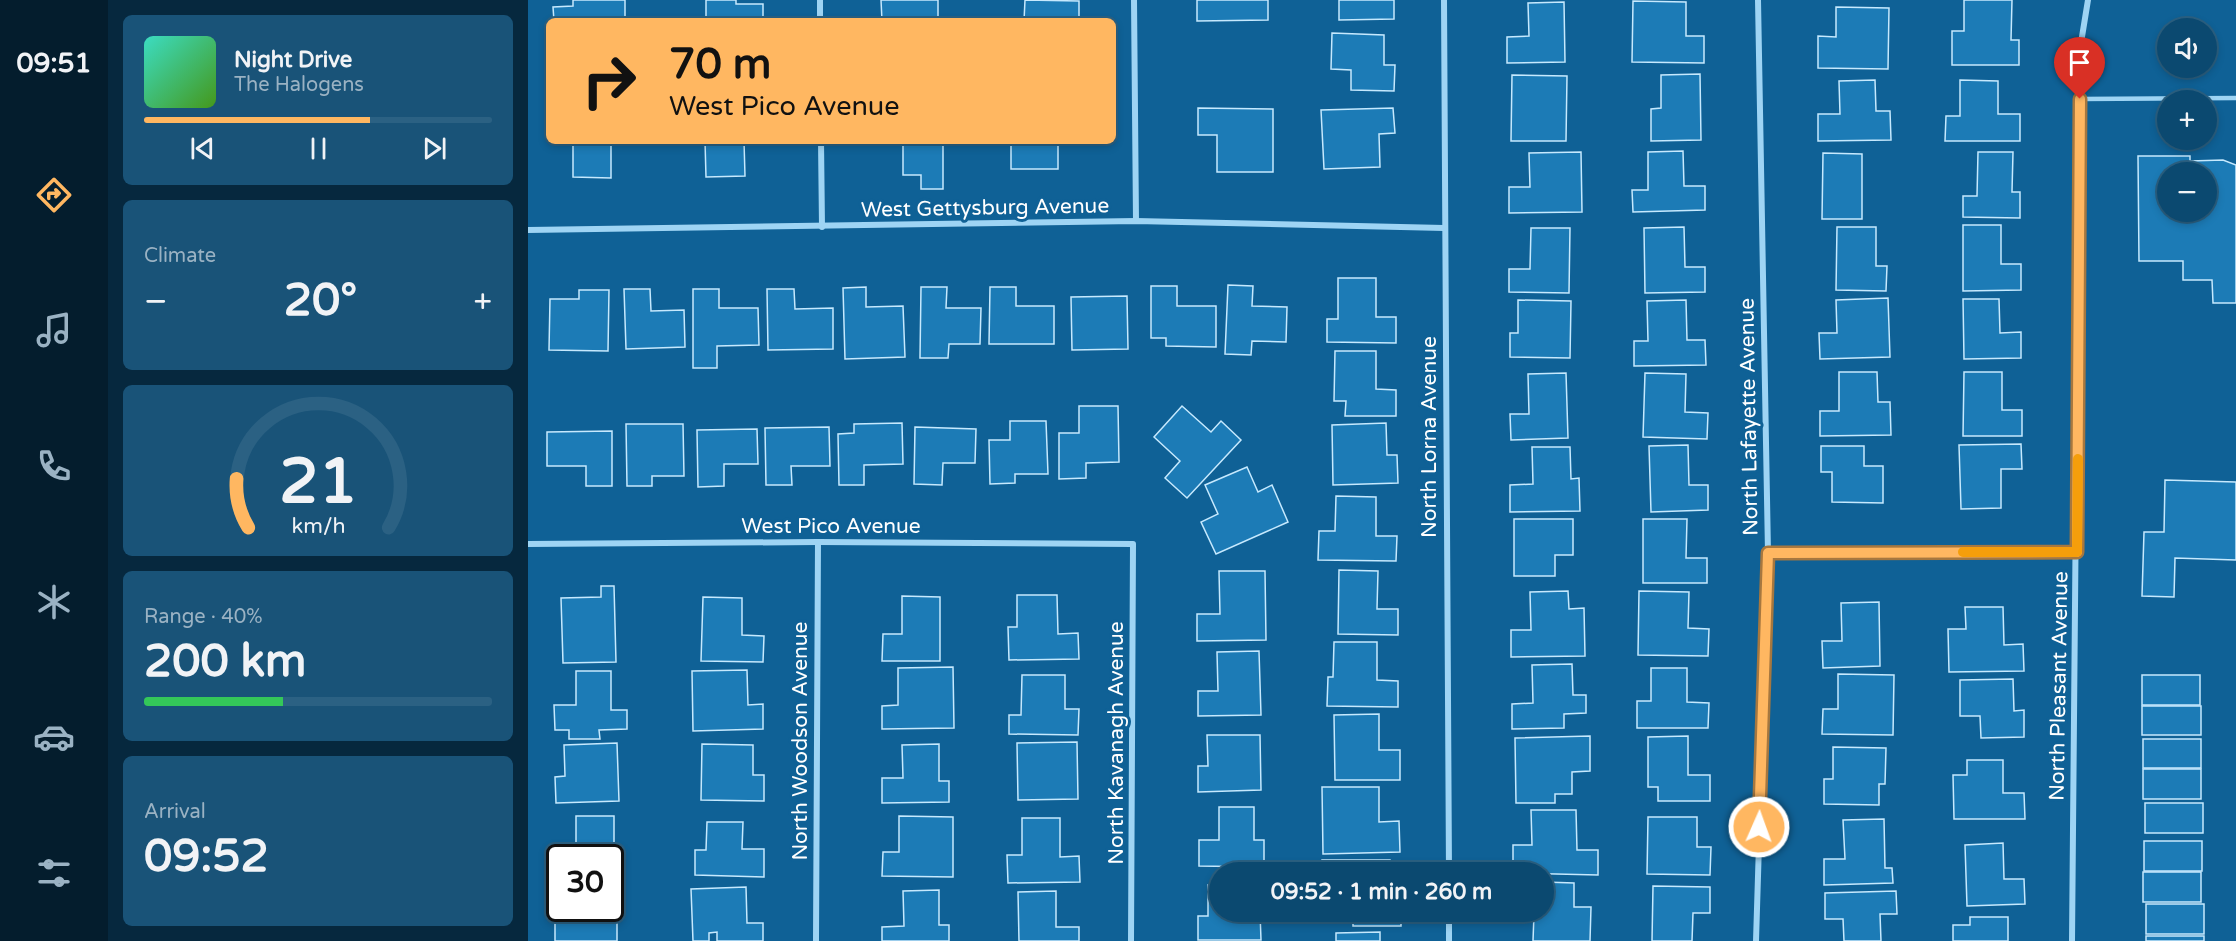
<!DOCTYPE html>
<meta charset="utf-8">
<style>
:root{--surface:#0b4970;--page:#195378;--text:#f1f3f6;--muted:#9ab2c3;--line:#2b6183;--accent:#ffb761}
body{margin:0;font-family:"Varela Round",sans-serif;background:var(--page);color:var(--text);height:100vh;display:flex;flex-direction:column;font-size:22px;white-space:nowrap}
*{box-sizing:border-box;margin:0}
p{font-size:20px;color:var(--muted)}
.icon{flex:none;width:33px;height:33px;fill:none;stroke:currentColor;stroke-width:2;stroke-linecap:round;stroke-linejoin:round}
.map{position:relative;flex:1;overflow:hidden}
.details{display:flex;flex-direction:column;gap:15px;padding:15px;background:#06283e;width:420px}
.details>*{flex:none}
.banner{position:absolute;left:18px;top:18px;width:570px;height:126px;border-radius:9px;box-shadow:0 3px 9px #0003,0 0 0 2px var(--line);background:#ffb761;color:#111;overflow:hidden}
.controls{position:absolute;left:1629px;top:18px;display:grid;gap:12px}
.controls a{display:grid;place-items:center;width:60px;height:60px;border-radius:50%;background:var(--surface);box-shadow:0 3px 9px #0003,0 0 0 2px var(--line);font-size:30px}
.speed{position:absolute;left:18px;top:844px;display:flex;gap:12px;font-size:30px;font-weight:700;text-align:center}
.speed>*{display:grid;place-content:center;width:78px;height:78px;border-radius:50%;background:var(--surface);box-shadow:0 3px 9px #0003,0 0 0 2px var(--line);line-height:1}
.speed .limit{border:3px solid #111;border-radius:9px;background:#fff;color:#111}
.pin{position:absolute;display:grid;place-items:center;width:51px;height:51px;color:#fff;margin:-62px -26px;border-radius:50% 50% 50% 0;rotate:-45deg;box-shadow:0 0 6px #0007}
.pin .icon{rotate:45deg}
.me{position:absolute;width:66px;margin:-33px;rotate:2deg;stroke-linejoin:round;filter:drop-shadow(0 0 4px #0008)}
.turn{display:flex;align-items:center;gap:21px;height:126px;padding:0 24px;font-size:27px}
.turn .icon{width:78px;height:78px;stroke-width:2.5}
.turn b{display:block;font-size:42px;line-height:51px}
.big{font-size:45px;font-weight:700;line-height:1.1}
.details .tile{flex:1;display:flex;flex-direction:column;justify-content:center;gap:9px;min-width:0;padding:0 21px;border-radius:9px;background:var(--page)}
.details .dial{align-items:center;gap:0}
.dial svg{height:156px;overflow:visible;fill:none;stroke:var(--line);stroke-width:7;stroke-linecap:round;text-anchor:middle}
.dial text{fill:var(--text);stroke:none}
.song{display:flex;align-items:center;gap:18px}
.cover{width:72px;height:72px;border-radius:9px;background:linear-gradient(135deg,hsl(170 70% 55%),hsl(100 70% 35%))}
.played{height:6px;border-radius:3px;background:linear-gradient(90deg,var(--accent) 65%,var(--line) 65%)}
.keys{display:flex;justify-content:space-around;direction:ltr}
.heat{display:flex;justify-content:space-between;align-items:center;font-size:33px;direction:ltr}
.charge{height:9px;border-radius:4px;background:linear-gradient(90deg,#34c759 40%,var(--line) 0)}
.trip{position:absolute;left:681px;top:862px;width:345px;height:60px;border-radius:30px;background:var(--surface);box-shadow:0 3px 9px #0003,0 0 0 2px var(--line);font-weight:700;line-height:60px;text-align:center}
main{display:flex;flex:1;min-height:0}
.tab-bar{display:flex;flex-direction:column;width:108px;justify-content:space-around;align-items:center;background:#041d2d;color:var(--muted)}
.tab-bar .icon{width:42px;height:42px}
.tab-bar .on{color:var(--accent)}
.tab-bar b{font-size:27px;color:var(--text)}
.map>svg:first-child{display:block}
.building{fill:#1c7bb6;stroke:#c6e9fe;stroke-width:1.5;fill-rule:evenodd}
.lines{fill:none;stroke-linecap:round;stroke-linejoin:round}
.lane{stroke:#9ed4f4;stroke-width:4.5}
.street{stroke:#9ed4f4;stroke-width:6}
.route-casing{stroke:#a6773f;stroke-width:15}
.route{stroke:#ffb761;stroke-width:10}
.slow{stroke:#f59e0b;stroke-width:10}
.labels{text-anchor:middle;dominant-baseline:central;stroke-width:6;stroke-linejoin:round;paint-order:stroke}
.street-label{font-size:21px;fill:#fff;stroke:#0f6196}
</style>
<main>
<nav class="tab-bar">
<b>09:51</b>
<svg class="icon on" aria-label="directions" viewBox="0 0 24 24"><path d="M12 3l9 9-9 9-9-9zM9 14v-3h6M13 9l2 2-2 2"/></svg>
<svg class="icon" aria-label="music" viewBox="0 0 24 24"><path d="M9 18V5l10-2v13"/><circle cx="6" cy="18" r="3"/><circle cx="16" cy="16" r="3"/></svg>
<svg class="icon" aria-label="phone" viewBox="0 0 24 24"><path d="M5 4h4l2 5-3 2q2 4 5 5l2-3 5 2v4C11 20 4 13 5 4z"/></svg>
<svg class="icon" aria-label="climate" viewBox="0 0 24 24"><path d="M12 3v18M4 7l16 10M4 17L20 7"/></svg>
<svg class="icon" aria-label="car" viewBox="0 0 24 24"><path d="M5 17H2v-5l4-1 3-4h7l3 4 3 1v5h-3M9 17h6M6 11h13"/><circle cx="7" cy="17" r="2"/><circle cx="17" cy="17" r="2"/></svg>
<svg class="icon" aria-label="filters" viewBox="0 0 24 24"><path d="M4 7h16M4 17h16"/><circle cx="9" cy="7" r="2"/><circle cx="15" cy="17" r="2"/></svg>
</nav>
<section class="details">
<div class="tile">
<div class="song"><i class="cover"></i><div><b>Night Drive</b><p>The Halogens</p></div></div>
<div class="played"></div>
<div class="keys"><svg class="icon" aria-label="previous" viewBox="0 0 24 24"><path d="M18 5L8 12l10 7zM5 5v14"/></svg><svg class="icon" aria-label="pause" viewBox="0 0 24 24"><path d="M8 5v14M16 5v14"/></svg><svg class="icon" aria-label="next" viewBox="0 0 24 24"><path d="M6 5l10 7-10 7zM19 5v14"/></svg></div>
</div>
<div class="tile"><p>Climate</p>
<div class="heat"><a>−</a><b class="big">20°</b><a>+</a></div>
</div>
<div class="tile dial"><svg viewBox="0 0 100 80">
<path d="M14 69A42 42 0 1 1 86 69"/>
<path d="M14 69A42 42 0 0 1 8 44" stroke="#ffb761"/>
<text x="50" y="56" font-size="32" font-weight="700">21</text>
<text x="50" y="72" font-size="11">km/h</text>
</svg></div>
<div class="tile"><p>Range · 40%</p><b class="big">200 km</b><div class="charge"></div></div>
<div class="tile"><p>Arrival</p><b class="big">09:52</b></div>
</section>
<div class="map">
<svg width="1708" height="941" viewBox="0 0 1708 941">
<rect width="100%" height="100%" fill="#0f6196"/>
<!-- building -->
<g class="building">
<path d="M45 0H97V21H26L25 7 45 6Z"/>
<path d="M178 0H208V4H235V21H178Z"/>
<path d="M353 0H410V21H354Z"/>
<path d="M497 0 551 1V21H496Z"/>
<path d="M669 0H740V20L669 21Z"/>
<path d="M811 0H866V19L811 20Z"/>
<path d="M1436 0H1484L1483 40H1491V65H1424V31H1436Z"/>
<path d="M1105 1 1158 2V36H1176V63L1104 62Z"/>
<path d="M1036 2 1037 62 979 63V37L1001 36 1000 3Z"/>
<path d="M1308 7 1361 8 1360 69 1290 68V36L1308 37Z"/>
<path d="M804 33 856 35V65H867L866 91 823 90V70L803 69Z"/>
<path d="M1172 74 1173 140 1123 141V109L1133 108V75Z"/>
<path d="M984 75 1039 76 1038 141H983Z"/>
<path d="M1347 80 1348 111H1362L1363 140 1290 141V114H1312L1311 81Z"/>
<path d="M1432 80 1470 81V114H1492V141H1417L1418 116H1432Z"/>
<path d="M670 108 745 109V172H689V135H670Z"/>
<path d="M865 108 867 133 851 134 852 167 796 169 793 110Z"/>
<path d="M45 141H83V178L45 177Z"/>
<path d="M177 141H216L217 176 178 177Z"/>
<path d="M375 141H415V189H393V175H375Z"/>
<rect x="483" y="141" width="47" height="28"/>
<path d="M1155 151 1156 186H1177V210L1105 212 1104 190H1120V152Z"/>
<path d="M1053 152 1054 212 981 213V187H1002L1001 153Z"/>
<path d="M1450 152H1485L1484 192H1492V218L1435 217V196H1449Z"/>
<path d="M1295 153 1334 154V219H1294Z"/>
<path d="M1610 156H1662V161L1695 160 1708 165V303H1685L1684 280H1655V261H1611ZM1640 172H1678V212H1640Z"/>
<path d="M1435 225H1473V264H1493V290L1435 291Z"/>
<path d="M1156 227 1157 267H1177V292L1117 293 1116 228Z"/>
<path d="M1309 227H1348V266H1359L1358 291 1308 290Z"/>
<path d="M1003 228H1042L1041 293 981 292V269H1002Z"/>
<path d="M810 278H848V317H868V343L799 342V319H810Z"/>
<path d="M700 285 725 286 724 306 759 307 758 342 724 341 723 355 697 354Z"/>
<path d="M623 286H649V306H688V347L638 346V338H623Z"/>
<path d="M338 287V307L375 306 377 357 317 359 315 288Z"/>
<path d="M393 287H419L418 308H453L452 344H421L420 358H392Z"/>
<path d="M462 287H488V306H526V344H461Z"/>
<path d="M96 289H122L123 311 156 310 157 347 98 349Z"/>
<path d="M165 289H191V308H230L231 345 189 346V368H165Z"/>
<path d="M239 289H266L267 309 305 308V349L240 350Z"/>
<path d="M51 290H81L80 351 21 350 22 299H51Z"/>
<path d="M599 296 600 349 544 350 543 297Z"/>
<path d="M1360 298 1362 357 1292 359 1291 333H1309L1308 300Z"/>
<path d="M1435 299H1471L1472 333 1493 332V358L1436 359Z"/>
<path d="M990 300 1043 301 1042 358 982 357V333H990Z"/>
<path d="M1158 300 1159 340H1177L1178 365 1106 366V341H1120L1119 301Z"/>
<path d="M807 351H848V389L868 390V416H817L818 401H806Z"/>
<path d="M1311 372H1349L1350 402H1362L1363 435 1292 436V411H1311Z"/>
<path d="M1436 372H1474V410H1494V436H1435Z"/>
<path d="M1038 373 1040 438 983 440 982 414H1001L1000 374Z"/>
<path d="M1117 373 1158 374 1157 412 1180 413 1179 439 1115 437Z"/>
<path d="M551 406H590L591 462 558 463V478L531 479V433H551Z"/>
<path d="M654 406 683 432 693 421 713 440 659 498 637 478 652 461 626 437Z"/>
<path d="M482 421H518L520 474H487V483L462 484 461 440H482Z"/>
<path d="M374 423 375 464 336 465V485H311L310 434 326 433V424Z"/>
<path d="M858 423 859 455H869L870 483 805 485 804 425Z"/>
<path d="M98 424H155L156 476H124V486H99Z"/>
<path d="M301 427 302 466H263L264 485H238L237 428Z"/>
<path d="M387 427 448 429 447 463H415L414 485 386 484Z"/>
<path d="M229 429 230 464H196V486L170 487 169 430Z"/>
<path d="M84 431V486H58V466H19V432Z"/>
<path d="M1493 444 1494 469H1473V508L1433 509 1431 445Z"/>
<path d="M1160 445 1161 485H1180V510L1123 512 1121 446Z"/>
<path d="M1293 446H1336V466H1355V503L1304 502V472H1293Z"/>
<path d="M1004 447H1042L1043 479 1051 478 1052 511 982 512V485L1005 484Z"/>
<path d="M719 467 730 492 744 485 760 522 688 554 673 522 690 514 677 485Z"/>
<path d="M1637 480 1708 482V560L1647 558 1646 597 1614 596 1616 532H1636Z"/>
<path d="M808 496 848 497V536H869L868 561 790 560 791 531H807Z"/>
<path d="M986 519H1045V555H1027V576H986Z"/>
<path d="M1115 519H1159L1158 558H1179V583H1115Z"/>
<path d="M811 570 850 571 849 609H870V635L810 634Z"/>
<path d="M691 571H737L738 640 669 641V614H692Z"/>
<path d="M73 586H86L88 662 35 663 33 598 73 597Z"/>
<path d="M1040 591 1041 609 1056 608 1057 656 983 657V630H1003L1002 592Z"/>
<path d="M1111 591 1161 592 1160 628 1181 629 1180 656 1110 655Z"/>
<path d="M489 595H529L530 634 550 633 551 659 481 660 480 627H489Z"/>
<path d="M374 596 412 597V661H354L355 634H374Z"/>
<path d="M175 597 214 598V635L236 636 235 662 173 661Z"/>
<path d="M1351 602 1352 666 1295 668 1294 641H1314L1313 603Z"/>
<path d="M1437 607H1475L1476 645 1495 644 1496 671 1421 672 1420 629H1438Z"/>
<path d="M806 642H849V680L870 681V707L799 706 800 677H805Z"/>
<path d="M731 651 733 715 670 716V691H690L689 652Z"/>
<path d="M1044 664 1045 695H1058V713L1036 714V728L984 729V704L1005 703 1004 665Z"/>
<path d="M425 667 426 728 354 729V706L370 705V668Z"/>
<path d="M1123 668H1159V702L1181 703 1180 728H1109V701H1123Z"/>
<path d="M219 670 220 705 235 704V729L165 731 164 671Z"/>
<path d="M48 671H83V710H99V729L71 730 72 739H41V730H27L26 705H48Z"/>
<path d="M1310 674 1366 675 1365 735 1294 734 1295 709H1310Z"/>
<path d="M494 675H537V709H551L550 735 481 734V715H493Z"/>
<rect x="1614" y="675" width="58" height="30"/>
<path d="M1485 679 1486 711 1496 710V737L1453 738 1452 716H1432V680Z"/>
<rect x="1614" y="706" width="59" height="29"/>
<path d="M851 714V750H872V780H807L806 715Z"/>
<path d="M679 735H732L733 790 670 792V766H680Z"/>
<path d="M1062 736V771L1044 772V794H1027V803H988L987 738Z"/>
<path d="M1160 736V775H1182V801H1130V787H1120V737Z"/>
<rect x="1615" y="739" width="58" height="29"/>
<path d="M549 742 550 799 490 800 489 743Z"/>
<path d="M89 743 91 801 28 803 27 777 37 776 36 745Z"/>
<path d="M174 744 225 745V775H236V801L173 800Z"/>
<path d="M411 744V781H421V802L354 803V778H375L374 745Z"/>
<path d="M1305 747 1358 748 1357 784H1351V805L1296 804V779H1305Z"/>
<path d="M1439 760H1475V793H1496L1497 819H1426L1425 775H1439Z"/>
<rect x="1615" y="769" width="58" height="30"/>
<path d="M794 787H851V822L871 821 872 852 795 854Z"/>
<rect x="1617" y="803" width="58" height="30"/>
<path d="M691 807H726V840H736V867L671 866V840H691Z"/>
<path d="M1003 810H1048L1049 850H1070V875L985 873V845H1004Z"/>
<path d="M48 816H86V881H82V858H32V880H28V855H48Z"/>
<path d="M371 816 425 817V877L354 876 355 852H371Z"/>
<path d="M1120 817H1169V847H1183L1182 875 1119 874Z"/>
<path d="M494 818H532V857L551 856 552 882 480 883 479 855H494Z"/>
<path d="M1356 819 1357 868H1364L1365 883 1296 885V859H1317L1315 820Z"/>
<path d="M179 822H215L214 849H236V877L167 875V850H178Z"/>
<rect x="1616" y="841" width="58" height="30"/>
<path d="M1475 843 1476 879H1496L1497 904 1439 906 1437 845Z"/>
<rect x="794" y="860" width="68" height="13"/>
<rect x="1615" y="872" width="58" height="30"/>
<path d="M1016 882 1046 883V907H1063L1062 941H1005L1006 914 986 912H1016Z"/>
<path d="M680 885H692V912H732L733 940H670V916H680Z"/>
<path d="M1125 886 1182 887V913H1165L1164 941H1124Z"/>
<path d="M218 887 219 923H235V941H189V932L181 933V941H165L163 889Z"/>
<path d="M82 890H89V941H27V919H49V909H82Z"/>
<path d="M411 890V925H421V941H354V927L376 926 375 891Z"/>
<path d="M528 891V927H551V941H491L490 892Z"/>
<path d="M1368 891 1369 914H1352L1353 941H1316L1315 919H1297V893Z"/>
<rect x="1618" y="904" width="58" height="30"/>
<rect x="825" y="912" width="48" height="14"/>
<path d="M1442 917H1480V941H1425V925H1442Z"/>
<path d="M852 932V941H808V933Z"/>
<rect x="1618" y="936" width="58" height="5"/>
</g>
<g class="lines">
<!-- lane -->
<path class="lane" d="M1552 99 1708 98"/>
<!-- street -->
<g class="street">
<path d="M292 0V21"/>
<path d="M606 0 608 221"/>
<path d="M916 0 921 873"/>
<path d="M293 141 294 227"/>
<path d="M0 230 608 221 916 228"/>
<path d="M0 544 290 542 605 544 603 941"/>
<path d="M1240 553 1549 552"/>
<path d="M921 912V941"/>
<path d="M288 941 290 542"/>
<path d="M1228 941 1240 553 1230 0"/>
<path d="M1544 941 1552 49 1560 0"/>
</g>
</g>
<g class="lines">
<defs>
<path id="route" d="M1231 827 1240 553 1549 552 1552 99"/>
</defs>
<!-- route casing -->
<use href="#route" class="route-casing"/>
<!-- route -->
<use href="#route" class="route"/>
<!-- slow -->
<path class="slow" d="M1435 552H1549L1550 459"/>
</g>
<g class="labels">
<!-- street labels -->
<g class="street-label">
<text transform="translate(457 208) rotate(-1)">West Gettysburg Avenue</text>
<text transform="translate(1221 417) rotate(-91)">North Lafayette Avenue</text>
<text transform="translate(901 437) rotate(-90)">North Lorna Avenue</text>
<text x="303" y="526">West Pico Avenue</text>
<text transform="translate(1531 686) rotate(-89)">North Pleasant Avenue</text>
<text transform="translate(272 741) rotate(-90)">North Woodson Avenue</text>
<text transform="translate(588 743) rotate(-90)">North Kavanagh Avenue</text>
</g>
</g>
</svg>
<div class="controls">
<a><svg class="icon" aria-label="sound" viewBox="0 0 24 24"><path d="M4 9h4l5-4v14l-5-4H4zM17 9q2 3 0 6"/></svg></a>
<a>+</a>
<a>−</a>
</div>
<div class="speed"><div class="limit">30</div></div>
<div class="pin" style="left:1552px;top:99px;background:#d93025"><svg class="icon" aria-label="arrive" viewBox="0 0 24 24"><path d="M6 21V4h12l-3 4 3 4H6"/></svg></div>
<svg class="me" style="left:1231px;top:827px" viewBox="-20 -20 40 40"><circle r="17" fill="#ffb761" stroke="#fff" stroke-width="3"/><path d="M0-11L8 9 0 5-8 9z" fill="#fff"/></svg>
<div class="trip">09:52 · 1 min · 260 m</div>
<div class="banner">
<div class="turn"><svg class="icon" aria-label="right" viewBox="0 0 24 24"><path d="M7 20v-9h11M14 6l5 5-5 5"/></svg><div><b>70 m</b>West Pico Avenue</div></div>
</div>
</div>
</main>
